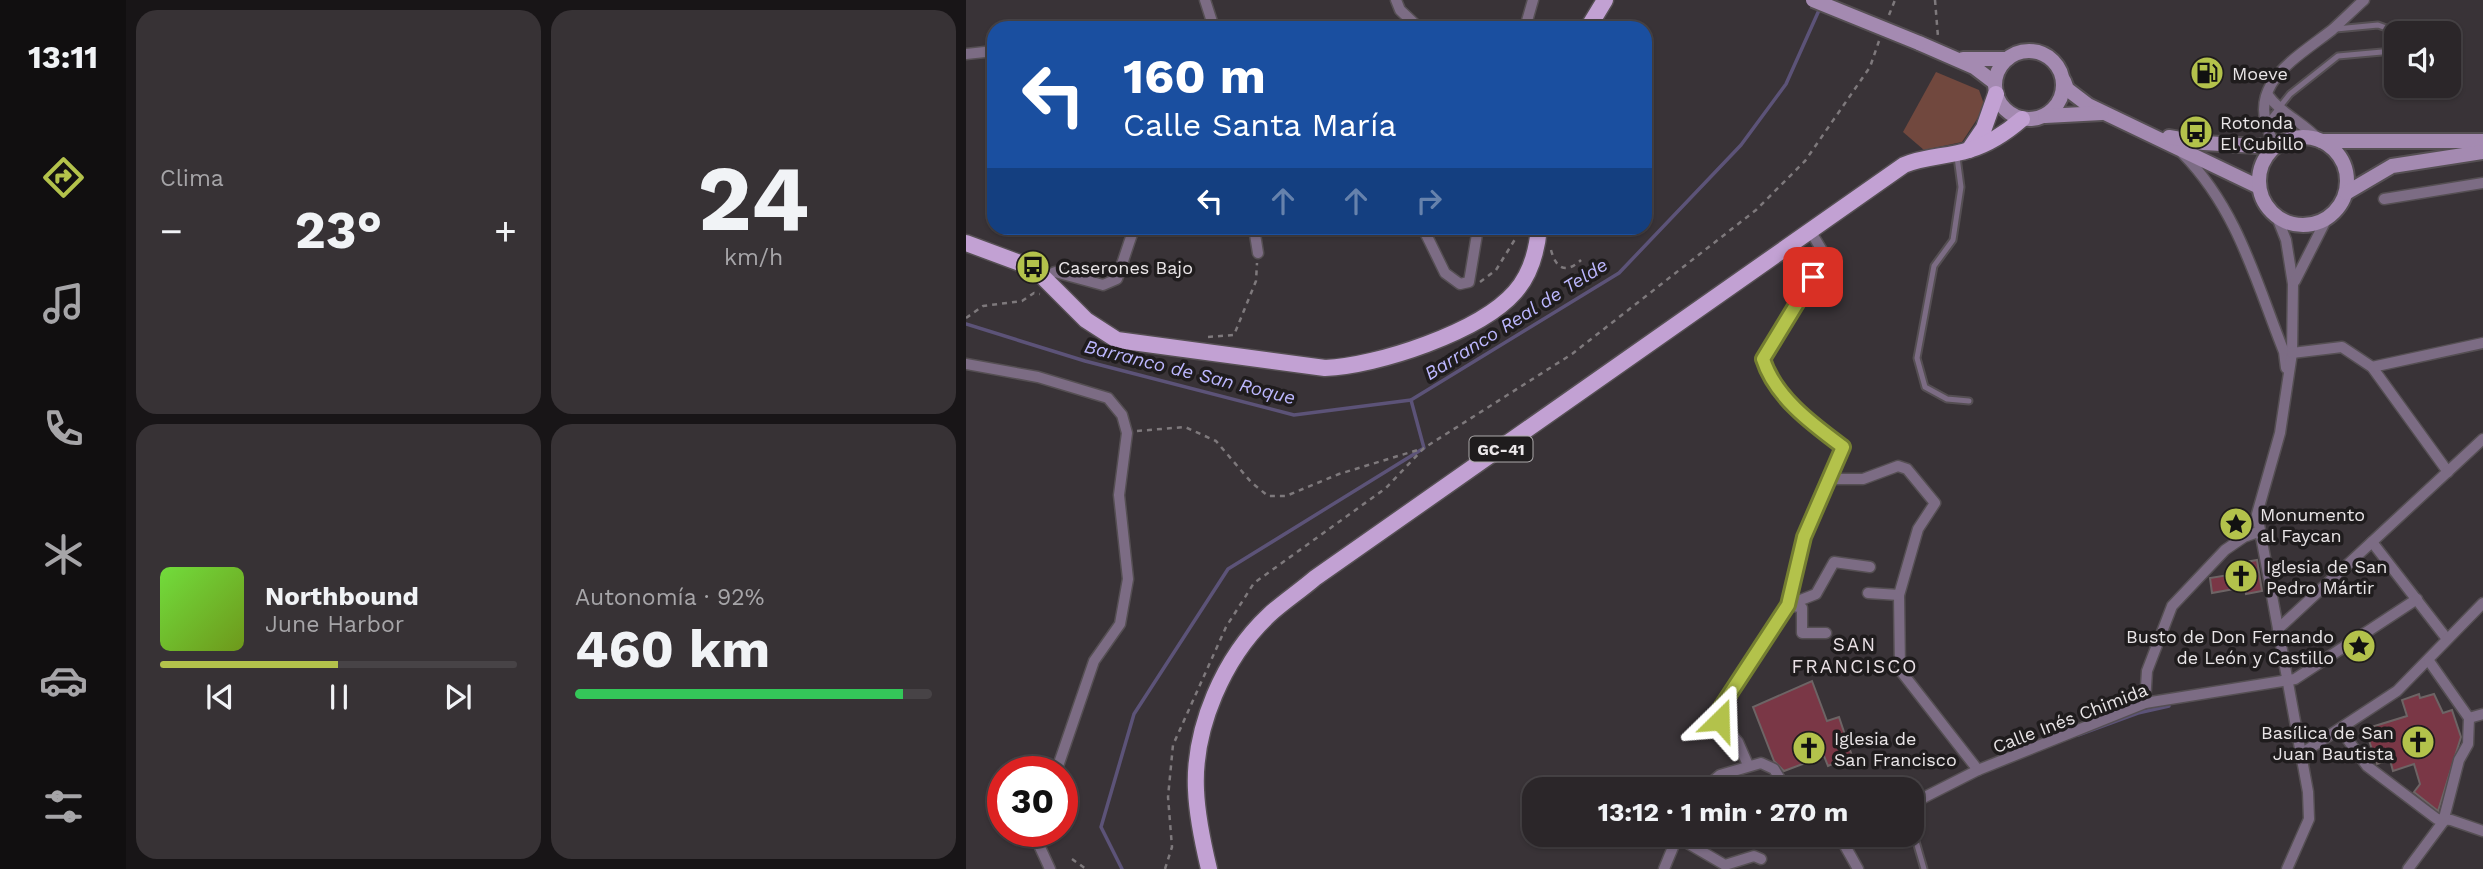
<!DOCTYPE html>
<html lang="es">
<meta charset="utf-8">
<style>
:root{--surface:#2b2629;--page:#373235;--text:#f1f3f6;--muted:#a6a5a8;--line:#474346;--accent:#b3c24b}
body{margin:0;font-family:"Work Sans",sans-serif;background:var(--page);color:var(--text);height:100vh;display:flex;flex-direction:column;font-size:26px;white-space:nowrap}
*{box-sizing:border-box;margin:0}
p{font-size:23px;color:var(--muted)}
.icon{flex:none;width:38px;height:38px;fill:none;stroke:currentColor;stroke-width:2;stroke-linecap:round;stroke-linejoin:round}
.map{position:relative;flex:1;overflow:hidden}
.panel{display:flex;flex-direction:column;gap:10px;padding:10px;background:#181517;width:840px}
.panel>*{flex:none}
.banner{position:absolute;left:21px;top:21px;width:665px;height:214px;border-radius:21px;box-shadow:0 2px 5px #0004,0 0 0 2px var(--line);background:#1a4fa0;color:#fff;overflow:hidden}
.buttons{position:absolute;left:1418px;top:21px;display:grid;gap:14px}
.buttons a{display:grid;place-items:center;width:77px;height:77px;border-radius:14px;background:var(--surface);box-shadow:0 2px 5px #0004,0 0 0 2px var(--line);font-size:35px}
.speed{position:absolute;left:21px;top:756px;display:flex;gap:14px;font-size:35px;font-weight:700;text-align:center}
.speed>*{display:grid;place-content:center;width:91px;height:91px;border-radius:50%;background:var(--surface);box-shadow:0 2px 5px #0004,0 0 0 2px var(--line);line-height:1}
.speed .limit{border:10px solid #d22;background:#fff;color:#111}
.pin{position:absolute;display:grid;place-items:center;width:60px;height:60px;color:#fff;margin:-30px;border-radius:14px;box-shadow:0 4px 10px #0006}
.me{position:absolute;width:77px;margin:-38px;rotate:22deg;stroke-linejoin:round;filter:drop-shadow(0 0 5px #0008)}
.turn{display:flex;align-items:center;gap:24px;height:147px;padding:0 21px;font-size:32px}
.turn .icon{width:91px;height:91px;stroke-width:2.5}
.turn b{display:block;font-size:49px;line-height:60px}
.lanes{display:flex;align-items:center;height:66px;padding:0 21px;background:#0003;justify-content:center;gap:35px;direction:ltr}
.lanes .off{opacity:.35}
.big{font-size:52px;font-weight:700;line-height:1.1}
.panel .widget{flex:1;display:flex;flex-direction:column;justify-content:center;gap:10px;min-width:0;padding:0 24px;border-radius:21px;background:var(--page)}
.panel .dial{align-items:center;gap:0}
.dial b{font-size:91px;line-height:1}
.song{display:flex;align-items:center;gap:21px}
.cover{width:84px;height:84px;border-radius:10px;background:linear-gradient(135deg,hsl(100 70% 55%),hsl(80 70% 35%))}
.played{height:7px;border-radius:4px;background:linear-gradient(90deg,var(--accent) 50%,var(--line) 50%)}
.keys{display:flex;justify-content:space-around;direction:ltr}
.heat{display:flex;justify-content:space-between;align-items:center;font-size:38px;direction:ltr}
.charge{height:10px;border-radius:5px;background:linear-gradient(90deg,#34c759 92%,var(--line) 0)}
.panel .tiles{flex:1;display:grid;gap:10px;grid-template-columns:repeat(2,1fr)}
.trip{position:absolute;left:556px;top:777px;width:402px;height:70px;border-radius:21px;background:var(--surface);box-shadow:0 2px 5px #0004,0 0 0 2px var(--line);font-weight:700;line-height:70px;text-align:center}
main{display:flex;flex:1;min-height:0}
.tab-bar{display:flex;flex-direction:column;width:126px;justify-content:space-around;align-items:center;background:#110f10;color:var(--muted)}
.tab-bar .icon{width:49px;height:49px}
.tab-bar .active{color:var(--accent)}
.tab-bar b{font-size:32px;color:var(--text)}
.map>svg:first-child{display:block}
.green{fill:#71483e}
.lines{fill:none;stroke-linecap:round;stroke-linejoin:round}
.stream{stroke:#5c5378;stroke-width:3.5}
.building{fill:#7a3746;stroke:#6d6465;stroke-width:2}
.lane-casing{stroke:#554f53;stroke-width:9}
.street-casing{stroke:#554f53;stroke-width:13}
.secondary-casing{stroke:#554f53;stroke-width:18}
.primary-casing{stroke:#554f53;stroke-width:19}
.path{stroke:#7e797c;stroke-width:2.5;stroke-dasharray:5 5;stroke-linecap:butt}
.lane{stroke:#7c6c84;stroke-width:5}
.street{stroke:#7c6c84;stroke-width:10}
.secondary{stroke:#a48ab1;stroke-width:14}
.primary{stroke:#c2a1d3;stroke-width:16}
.secondary-bridge-casing{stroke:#554f53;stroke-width:18;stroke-linecap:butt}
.secondary-bridge{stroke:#a48ab1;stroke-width:14}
.route-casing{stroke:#747e31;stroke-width:18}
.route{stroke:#b3c24b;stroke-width:12}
.labels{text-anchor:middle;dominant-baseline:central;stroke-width:7;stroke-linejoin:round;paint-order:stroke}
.shield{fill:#1f1c1d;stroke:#aca9aa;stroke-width:2}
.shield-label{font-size:16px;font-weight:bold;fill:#e9e5e7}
.poi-label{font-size:18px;fill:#e9e5e7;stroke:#1f1c1d;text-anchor:start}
.street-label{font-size:18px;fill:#e9e5e7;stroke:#1f1c1d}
.water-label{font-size:19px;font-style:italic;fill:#bcb7fe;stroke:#1f1c1d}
.neighbourhood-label{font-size:19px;letter-spacing:2px;fill:#eae1e6;stroke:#1f1c1d}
</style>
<main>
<nav class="tab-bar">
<b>13:11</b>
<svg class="icon active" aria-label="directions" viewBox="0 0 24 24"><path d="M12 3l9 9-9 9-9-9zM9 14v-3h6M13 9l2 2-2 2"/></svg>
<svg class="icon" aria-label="music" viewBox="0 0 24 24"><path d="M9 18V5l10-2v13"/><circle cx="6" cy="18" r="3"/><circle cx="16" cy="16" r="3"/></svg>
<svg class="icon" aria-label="phone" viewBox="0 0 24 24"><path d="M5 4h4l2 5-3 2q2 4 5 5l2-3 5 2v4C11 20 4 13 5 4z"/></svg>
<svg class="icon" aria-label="climate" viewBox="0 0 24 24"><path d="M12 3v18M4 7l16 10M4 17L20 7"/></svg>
<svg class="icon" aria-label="car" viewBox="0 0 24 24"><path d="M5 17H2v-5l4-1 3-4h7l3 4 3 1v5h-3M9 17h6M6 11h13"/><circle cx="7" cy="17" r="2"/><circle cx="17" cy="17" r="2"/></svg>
<svg class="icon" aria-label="filters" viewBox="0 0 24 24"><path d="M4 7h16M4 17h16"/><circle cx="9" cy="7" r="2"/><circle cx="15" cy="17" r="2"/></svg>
</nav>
<section class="panel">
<div class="tiles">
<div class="widget"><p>Clima</p>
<div class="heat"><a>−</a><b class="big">23°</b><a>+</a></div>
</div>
<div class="widget dial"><b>24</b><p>km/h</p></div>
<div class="widget">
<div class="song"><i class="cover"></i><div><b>Northbound</b><p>June Harbor</p></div></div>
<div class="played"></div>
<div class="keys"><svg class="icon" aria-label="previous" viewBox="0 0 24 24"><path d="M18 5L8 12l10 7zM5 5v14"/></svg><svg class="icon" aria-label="pause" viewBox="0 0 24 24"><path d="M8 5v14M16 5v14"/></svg><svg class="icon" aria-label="next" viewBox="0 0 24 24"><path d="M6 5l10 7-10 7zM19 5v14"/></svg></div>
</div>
<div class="widget"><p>Autonomía · 92%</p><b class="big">460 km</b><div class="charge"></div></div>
</div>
</section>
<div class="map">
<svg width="1517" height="869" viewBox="0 0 1517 869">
<rect width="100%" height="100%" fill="#393337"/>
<!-- green -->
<path class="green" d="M970 72 1013 90 1019 107 996 142 958 150 937 132Z"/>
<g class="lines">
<!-- stream -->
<g class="stream">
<path d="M0 324 119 361 328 415 445 400 653 273 775 145 820 84 854 8"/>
<path d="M1112 735 1172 713 1203 706"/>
<path d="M156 869 135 827 168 714 262 569 458 448 445 400"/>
</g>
</g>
<!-- building -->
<g class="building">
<path d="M1291 560 1296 591 1280 594 1279 587 1246 593 1244 578 1269 574 1268 564Z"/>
<path d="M846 681 861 721 873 717 886 756 862 766 858 756 818 771 808 761 787 707Z"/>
<path d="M1453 694 1454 698 1468 694 1477 713 1486 710 1495 737 1472 811 1448 792 1454 784 1448 764 1427 771 1424 760 1411 764 1399 729 1441 716 1436 700Z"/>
</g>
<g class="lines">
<defs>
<g id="lane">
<path d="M1300 124 1324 94 1372 56 1427 51 1423 29 1412 25 1370 29"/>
<path d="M991 157 995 187 987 240 968 266 951 358 959 387 981 399 1003 401"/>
<path d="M947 831 958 869"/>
</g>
<g id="street">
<path d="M239 0 248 28"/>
<path d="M430 0 434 10 453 28"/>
<path d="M559 28 567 0"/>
<path d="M0 54 28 51"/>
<path d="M1301 94C1315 114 1337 122 1353 140"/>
<path d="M1310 146C1274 88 1326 61 1366 30 1377 20 1387 10 1398 0"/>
<path d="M1217 154C1272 210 1290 282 1318 352L1320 368"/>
<path d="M1418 199 1517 183"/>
<path d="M1310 215 1320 240 1327 284 1326 353 1314 433 1291 514 1342 792 1343 819 1321 869"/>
<path d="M288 228 292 253"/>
<path d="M457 228 479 273 494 284 503 282 512 228"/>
<path d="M77 277 89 272 137 285 151 279 168 228"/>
<path d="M1329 281 1361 218"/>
<path d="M1326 353 1376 347 1406 367 1482 472"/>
<path d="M0 364 72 377 142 398 156 415 161 433 153 495 162 579 154 624 128 661 90 772"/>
<path d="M1406 367 1517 343"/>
<path d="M864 479H897L932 466 941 469 969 503 952 529 933 595 934 670 1012 770"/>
<path d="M1406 542 1481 639"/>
<path d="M902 593 933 595"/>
<path d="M822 605 850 594 868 562 904 567"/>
<path d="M824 605 836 608V633H860"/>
<path d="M1312 629 1517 439"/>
<path d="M1179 703 1181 671 1206 606 1259 550 1278 537 1292 532"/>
<path d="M1503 718 1517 714"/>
<path d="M1374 729 1401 766 1471 819 1485 820 1517 831"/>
<path d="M1335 754 1431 691 1517 603"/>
<path d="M782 765 772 742 754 720 752 712 822 605 838 537 877 447C846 424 809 397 797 359L860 257 845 232"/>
<path d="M738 789 754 775 795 763 808 769 820 789"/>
<path d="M947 803 1012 770 1179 703 1329 679 1451 599"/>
<path d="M74 831 73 845 84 869"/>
<path d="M873 835 892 869"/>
<path d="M711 837 759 865 788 856 795 859"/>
<path d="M877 842 890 835"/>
<path d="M698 869 712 835"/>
<path d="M1442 869 1477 822 1493 760 1502 744 1503 718 1463 661"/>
</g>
<g id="secondary">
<path d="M953 43 1008 67 1029 83"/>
<circle cx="1063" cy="85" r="34"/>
<path d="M997 59H1041"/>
<path d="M1098 81 1101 89 1122 105 1293 187"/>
<path d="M1079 116 1136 113"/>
<path d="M1203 137 1238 143 1309 147"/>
<circle cx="1337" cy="181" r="44"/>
<path d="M1355 141H1517"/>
<path d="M1380 193 1426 166 1517 152"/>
</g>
<g id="primary">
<path d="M622 28 639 0"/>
<path d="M1003 150 1018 128 1030 94"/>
<path d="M0 243 54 263 77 277 120 320 151 340 359 368C411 366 514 332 549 292 565 274 571 250 573 228"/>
<path d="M243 869C237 844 231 816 230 790 227 728 258 657 303 615 317 602 334 591 349 578L938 165C959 156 981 157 1003 150 1023 144 1041 132 1056 119"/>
</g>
</defs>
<!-- lane casing -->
<use href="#lane" class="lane-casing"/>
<!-- street casing -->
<use href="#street" class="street-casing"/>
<!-- secondary casing -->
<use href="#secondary" class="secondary-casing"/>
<!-- primary casing -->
<use href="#primary" class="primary-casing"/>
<!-- path -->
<g class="path">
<path d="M969 0 972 37"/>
<path d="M923 15 929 0"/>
<path d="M585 250C590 269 600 274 615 260"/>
<path d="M514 282 530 270 556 228"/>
<path d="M0 318 17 306 56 301 68 293 74 294"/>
<path d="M242 337 268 335 290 281 291 263"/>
<path d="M171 431 219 427 250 441 285 482 302 496H320L373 474 455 449"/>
<path d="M106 859 120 869"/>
<path d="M199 869 206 847 202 797 207 745 260 627 288 583 420 488 458 448 606 354 790 210 839 161 904 67 913 41"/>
</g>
<!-- lane -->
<use href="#lane" class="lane"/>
<!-- street -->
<use href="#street" class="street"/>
<!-- secondary -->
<use href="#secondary" class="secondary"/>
<!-- primary -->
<use href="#primary" class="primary"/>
<defs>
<path id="secondary-bridge" d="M847 0 953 43"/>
</defs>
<!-- secondary-bridge casing -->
<use href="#secondary-bridge" class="secondary-bridge-casing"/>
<!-- secondary-bridge -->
<use href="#secondary-bridge" class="secondary-bridge"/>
</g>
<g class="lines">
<defs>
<path id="route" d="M754 720 752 712 822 605 838 537 877 447C846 424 809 397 797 359L847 277"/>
</defs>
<!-- route casing -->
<use href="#route" class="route-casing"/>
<!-- route -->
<use href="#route" class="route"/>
</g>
<!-- icons -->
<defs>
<symbol id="fuel-disc" viewBox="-11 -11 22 22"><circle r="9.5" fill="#b3c24b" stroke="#1f1c1d"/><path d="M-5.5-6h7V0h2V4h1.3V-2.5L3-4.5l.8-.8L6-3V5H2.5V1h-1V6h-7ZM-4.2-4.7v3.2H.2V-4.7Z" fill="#111"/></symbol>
<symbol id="bus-disc" viewBox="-11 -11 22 22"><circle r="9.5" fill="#b3c24b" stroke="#1f1c1d"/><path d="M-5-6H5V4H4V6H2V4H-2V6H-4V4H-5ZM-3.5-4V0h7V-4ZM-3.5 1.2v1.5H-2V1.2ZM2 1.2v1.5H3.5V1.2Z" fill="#111"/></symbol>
<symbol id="sight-disc" viewBox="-11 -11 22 22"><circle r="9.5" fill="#b3c24b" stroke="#1f1c1d"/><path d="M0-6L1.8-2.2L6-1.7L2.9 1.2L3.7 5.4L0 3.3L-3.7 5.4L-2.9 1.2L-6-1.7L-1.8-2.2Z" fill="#111"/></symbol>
<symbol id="church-disc" viewBox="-11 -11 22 22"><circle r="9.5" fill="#b3c24b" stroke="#1f1c1d"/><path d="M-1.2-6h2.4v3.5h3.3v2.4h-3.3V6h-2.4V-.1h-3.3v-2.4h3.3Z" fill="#111"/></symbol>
</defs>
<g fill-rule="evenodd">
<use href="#fuel-disc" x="1222" y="54" width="38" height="38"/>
<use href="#bus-disc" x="1211" y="113" width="38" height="38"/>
<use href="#bus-disc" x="48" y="248" width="38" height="38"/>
<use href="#sight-disc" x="1251" y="505" width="38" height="38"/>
<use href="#church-disc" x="1256" y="557" width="38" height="38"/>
<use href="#sight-disc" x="1374" y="627" width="38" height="38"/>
<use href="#church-disc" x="1433" y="723" width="38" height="38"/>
<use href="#church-disc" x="824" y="729" width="38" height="38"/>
</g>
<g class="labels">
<!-- shield labels -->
<rect class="shield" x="503.5" y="436.5" width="63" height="25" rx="5"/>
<g class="shield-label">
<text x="535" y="449">GC-41</text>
</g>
<!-- poi labels -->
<g class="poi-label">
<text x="1266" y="73">Moeve</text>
<text x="1254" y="122">Rotonda<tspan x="1254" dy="21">El Cubillo</tspan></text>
<text x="92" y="267">Caserones Bajo</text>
<text x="1294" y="514">Monumento<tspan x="1294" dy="21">al Faycan</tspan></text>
<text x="1300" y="566">Iglesia de San<tspan x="1300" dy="21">Pedro Mártir</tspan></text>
<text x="1368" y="636" text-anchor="end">Busto de Don Fernando<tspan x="1368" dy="21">de León y Castillo</tspan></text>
<text x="1428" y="732" text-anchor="end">Basílica de San<tspan x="1428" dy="21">Juan Bautista</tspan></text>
<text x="868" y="738">Iglesia de<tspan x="868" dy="21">San Francisco</tspan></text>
</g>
<!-- street labels -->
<g class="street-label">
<text transform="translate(1104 718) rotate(-21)">Calle Inés Chimida</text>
</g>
<!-- water labels -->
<g class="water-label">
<text transform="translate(550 319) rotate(-32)">Barranco Real de Telde</text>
<text transform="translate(224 372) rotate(14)">Barranco de San Roque</text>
</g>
<!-- neighbourhood labels -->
<g class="neighbourhood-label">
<text x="889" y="644">SAN<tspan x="889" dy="22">FRANCISCO</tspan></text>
</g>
</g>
</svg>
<div class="buttons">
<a><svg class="icon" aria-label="sound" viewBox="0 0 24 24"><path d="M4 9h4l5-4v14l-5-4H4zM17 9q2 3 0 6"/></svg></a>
</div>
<div class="speed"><div class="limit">30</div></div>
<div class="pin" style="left:847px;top:277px;background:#d93025"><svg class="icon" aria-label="arrive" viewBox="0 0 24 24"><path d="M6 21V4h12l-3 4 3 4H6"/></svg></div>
<svg class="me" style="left:754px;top:720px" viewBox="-20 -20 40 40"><path d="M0-17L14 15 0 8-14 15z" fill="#b3c24b" stroke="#fff" stroke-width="4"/></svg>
<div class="trip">13:12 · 1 min · 270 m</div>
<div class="banner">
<div class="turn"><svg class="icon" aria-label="left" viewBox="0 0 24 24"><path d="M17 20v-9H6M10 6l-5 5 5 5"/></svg><div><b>160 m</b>Calle Santa María</div></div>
<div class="lanes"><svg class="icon" aria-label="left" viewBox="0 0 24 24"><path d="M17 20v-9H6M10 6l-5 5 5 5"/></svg><svg class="icon off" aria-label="ahead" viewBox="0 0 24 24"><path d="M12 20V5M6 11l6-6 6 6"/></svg><svg class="icon off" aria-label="ahead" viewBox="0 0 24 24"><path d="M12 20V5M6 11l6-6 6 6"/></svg><svg class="icon off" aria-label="right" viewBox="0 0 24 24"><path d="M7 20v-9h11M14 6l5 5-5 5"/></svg></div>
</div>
</div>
</main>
